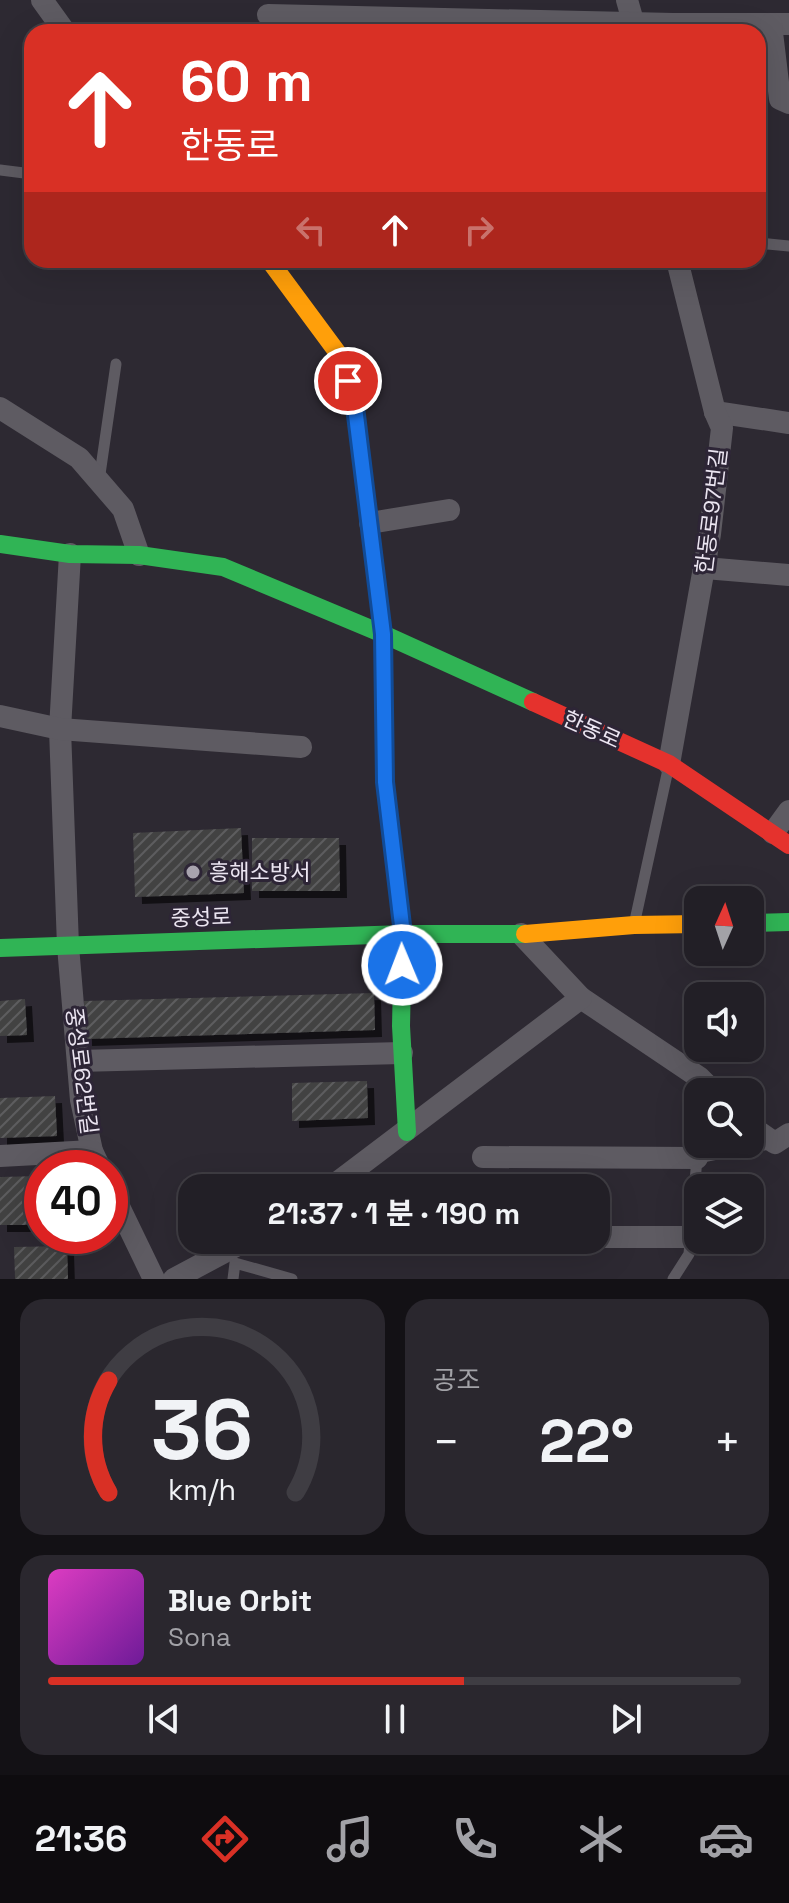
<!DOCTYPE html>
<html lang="ko">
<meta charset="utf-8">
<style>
:root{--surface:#221f26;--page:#2a272e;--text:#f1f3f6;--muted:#a2a2a7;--line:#3f3d43;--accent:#d93025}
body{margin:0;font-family:"Space Grotesk","Noto Sans KR",sans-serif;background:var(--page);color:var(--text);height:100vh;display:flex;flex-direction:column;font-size:30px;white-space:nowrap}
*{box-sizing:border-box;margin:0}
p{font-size:26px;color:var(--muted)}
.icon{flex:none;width:44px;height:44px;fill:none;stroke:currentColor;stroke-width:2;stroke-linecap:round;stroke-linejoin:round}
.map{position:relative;height:1279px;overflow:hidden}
.panel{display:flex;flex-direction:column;gap:20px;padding:20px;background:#131115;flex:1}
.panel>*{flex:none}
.banner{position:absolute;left:24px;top:24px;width:742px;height:244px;border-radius:24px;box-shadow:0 8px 32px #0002,0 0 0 2px var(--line);background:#d93025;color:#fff;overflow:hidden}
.needle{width:52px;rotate:3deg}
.controls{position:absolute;left:684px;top:886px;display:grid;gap:16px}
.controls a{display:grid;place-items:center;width:80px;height:80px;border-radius:16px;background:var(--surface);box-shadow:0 8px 32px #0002,0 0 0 2px var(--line);font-size:40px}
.speed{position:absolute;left:24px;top:1150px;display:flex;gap:16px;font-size:40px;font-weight:700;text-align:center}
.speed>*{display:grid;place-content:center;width:104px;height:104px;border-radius:50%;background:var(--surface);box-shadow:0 8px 32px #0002,0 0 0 2px var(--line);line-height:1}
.speed .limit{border:12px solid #d22;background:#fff;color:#111}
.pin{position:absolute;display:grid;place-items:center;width:68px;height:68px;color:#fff;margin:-34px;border:4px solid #fff;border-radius:50%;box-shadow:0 2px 8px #0007}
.me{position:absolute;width:88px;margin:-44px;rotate:359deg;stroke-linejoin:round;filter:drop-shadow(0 0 6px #0008)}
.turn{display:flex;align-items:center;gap:28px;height:168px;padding:0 24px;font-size:36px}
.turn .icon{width:104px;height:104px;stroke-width:2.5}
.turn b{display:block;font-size:56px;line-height:68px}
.lanes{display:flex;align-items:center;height:76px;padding:0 24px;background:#0003;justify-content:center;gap:40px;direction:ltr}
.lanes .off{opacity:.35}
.big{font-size:60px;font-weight:700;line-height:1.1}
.panel .card{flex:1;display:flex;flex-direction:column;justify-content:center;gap:12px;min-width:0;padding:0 28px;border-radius:24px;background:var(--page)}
.panel .dial{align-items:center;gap:0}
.dial svg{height:208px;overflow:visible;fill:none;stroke:var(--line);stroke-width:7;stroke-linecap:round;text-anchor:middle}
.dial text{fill:var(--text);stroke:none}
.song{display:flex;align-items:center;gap:24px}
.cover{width:96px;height:96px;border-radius:12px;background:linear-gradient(135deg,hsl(310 70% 55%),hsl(280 70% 35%))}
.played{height:8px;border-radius:4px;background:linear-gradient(90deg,var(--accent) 60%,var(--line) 60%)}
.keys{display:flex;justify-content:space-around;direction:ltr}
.heat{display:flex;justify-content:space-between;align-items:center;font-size:44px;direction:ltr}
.panel .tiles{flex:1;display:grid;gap:20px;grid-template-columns:1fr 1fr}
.card:last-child{grid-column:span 2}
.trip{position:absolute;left:178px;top:1174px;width:432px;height:80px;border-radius:24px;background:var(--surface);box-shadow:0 8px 32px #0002,0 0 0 2px var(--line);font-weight:700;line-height:80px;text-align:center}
.dock{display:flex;height:128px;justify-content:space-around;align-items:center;background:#0e0c0f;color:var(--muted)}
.dock .icon{width:56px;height:56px}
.dock .on{color:var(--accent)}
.dock b{font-size:36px;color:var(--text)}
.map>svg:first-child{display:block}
.building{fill:url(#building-hatch);filter:url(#shadow)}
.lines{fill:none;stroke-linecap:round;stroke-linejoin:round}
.lane{stroke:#5e5b62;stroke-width:11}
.street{stroke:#5e5b62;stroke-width:22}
.fast{stroke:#30b455;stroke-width:18}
.slow{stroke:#ff9f0a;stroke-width:18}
.jam{stroke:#e5322d;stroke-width:18}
.route-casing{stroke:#114b97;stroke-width:20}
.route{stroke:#1a73e8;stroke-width:14}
.poi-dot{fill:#a8a3ae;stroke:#2d2536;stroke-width:3}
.labels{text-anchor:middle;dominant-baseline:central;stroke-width:6;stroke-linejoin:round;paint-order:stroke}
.street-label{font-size:22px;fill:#ebe5f1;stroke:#2d2536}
.poi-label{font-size:22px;fill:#ebe5f1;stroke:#2d2536;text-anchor:start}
</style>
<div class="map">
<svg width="789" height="1279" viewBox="0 0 789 1279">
<defs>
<pattern id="building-hatch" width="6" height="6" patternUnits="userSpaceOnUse" patternTransform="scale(2)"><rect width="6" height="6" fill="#424242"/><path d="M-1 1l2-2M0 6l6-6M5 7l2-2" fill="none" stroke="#5d5d5e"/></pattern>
<filter id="shadow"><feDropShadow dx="7" dy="7" stdDeviation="0" flood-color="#0009"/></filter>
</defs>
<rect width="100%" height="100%" fill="#2d2932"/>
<!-- building -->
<g class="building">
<path d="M241 828 244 893 135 897 133 833Z"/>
<path d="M252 838H339L340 891H252Z"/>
<path d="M374 993 375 1030 85 1039 84 1001Z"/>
<path d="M25 999 27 1035 0 1036V1001Z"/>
<path d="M367 1081 368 1118 292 1121V1083Z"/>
<path d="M55 1096 57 1136 0 1138V1098Z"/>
<path d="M42 1176V1218L26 1225H0V1177Z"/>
<path d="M67 1246 68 1279H15L14 1247Z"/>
</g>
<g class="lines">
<!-- lane -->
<g class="lane">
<path d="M0 170 32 174"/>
<path d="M758 243 789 246"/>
<path d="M99 481 116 364"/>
<path d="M634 925 669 765"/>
<path d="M233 1279 235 1263 292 1279"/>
<path d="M673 1279 689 1254 697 1158 774 1143"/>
</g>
<!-- street -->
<g class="street">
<path d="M42 0 65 32"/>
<path d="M627 0 636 32"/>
<path d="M268 15 673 24H789"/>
<path d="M771 24 780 99 789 103"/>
<path d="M0 408 79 458 123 509 139 555"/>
<path d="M715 412 789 423"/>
<path d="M370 523 449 510"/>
<path d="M70 554 60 729 68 946 81 1100 92 1151 100 1168"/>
<path d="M705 568 789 575"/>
<path d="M0 716 60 729 301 747"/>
<path d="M669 764 710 534 722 428 715 412 677 260"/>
<path d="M773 833 789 811"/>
<path d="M581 998 700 1078 714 1092"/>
<path d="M78 1061 402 1053"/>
<path d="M750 1126 775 1143 789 1134"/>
<path d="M0 1156 92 1151"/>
<path d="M483 1157 697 1158"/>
<path d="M110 1188 154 1279"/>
<path d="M330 1188 581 998 521 934"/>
<path d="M596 1237H691"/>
<path d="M174 1279 247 1240"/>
</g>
<!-- fast -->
<g class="fast">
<path d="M0 544 70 554 139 555 223 567 383 634 533 702"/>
<path d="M376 575 383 634 385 782 403 934 401 1026 407 1132"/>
<path d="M750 923 789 922"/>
<path d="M0 948 403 934H525"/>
</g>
<!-- slow -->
<g class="slow">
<path d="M269 260 340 356 355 407 376 575"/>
<path d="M525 934 634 925 698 924"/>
</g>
<!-- jam -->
<path class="jam" d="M533 702 669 764 789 845"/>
</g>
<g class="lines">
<defs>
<path id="route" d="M348 381 355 407 383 634 385 782 403 934 402 965"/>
</defs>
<!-- route casing -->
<use href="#route" class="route-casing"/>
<!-- route -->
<use href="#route" class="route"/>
</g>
<!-- markers -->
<circle class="poi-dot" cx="193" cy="872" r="8"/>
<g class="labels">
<!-- street labels -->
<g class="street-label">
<text transform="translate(711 511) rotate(-83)">한동로97번길</text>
<text transform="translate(592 729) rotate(24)">한동로</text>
<text transform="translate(201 917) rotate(-2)">중성로</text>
<text transform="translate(82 1071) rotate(83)">중성로62번길</text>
</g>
<!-- poi labels -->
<g class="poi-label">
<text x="209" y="872">흥해소방서</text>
</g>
</g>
</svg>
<div class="controls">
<a><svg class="needle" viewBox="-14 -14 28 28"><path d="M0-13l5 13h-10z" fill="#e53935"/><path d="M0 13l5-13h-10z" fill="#a2a2a7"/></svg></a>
<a><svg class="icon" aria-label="sound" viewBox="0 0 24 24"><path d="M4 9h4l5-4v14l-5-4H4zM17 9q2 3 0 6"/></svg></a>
<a><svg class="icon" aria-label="search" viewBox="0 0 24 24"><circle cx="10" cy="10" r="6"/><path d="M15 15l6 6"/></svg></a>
<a><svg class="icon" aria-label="layers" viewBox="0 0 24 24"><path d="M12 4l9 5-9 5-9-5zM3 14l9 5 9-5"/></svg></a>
</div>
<div class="speed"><div class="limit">40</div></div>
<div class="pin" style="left:348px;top:381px;background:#d93025"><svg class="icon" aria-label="arrive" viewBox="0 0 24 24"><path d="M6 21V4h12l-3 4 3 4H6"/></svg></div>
<svg class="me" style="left:402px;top:965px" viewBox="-20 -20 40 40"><circle r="17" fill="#1a73e8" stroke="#fff" stroke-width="3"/><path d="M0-11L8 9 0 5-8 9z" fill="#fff"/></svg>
<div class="trip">21:37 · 1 분 · 190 m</div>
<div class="banner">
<div class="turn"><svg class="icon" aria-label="ahead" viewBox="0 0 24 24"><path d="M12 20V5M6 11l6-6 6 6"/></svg><div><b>60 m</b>한동로</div></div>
<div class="lanes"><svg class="icon off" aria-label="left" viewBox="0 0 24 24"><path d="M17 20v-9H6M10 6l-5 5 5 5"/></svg><svg class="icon" aria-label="ahead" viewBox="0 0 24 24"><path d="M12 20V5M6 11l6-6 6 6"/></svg><svg class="icon off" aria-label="right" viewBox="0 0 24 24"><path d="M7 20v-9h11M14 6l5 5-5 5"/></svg></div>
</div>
</div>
<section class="panel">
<div class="tiles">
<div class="card dial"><svg viewBox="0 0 100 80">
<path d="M14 69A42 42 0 1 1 86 69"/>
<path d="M14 69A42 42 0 0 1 14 26" stroke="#d93025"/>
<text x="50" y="56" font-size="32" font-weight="700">36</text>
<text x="50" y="72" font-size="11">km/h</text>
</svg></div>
<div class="card"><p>공조</p>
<div class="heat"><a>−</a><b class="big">22°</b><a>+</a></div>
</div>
<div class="card">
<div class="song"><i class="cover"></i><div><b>Blue Orbit</b><p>Sona</p></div></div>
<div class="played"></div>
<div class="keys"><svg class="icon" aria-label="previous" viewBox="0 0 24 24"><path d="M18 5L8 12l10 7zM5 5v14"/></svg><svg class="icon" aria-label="pause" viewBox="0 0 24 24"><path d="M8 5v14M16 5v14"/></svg><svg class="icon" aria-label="next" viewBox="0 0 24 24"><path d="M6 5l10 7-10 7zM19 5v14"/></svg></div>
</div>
</div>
</section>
<nav class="dock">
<b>21:36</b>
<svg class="icon on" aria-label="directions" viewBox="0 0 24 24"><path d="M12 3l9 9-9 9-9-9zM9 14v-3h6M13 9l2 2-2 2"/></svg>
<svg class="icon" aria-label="music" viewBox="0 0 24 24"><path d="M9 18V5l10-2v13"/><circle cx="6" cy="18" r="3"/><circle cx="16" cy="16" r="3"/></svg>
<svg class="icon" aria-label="phone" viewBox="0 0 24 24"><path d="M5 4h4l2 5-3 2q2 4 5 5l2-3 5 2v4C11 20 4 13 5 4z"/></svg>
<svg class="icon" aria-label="climate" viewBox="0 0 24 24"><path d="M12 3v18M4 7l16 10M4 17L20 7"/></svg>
<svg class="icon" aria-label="car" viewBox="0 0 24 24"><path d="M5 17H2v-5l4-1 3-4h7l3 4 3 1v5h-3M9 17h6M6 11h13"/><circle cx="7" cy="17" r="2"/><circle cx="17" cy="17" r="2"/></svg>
</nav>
